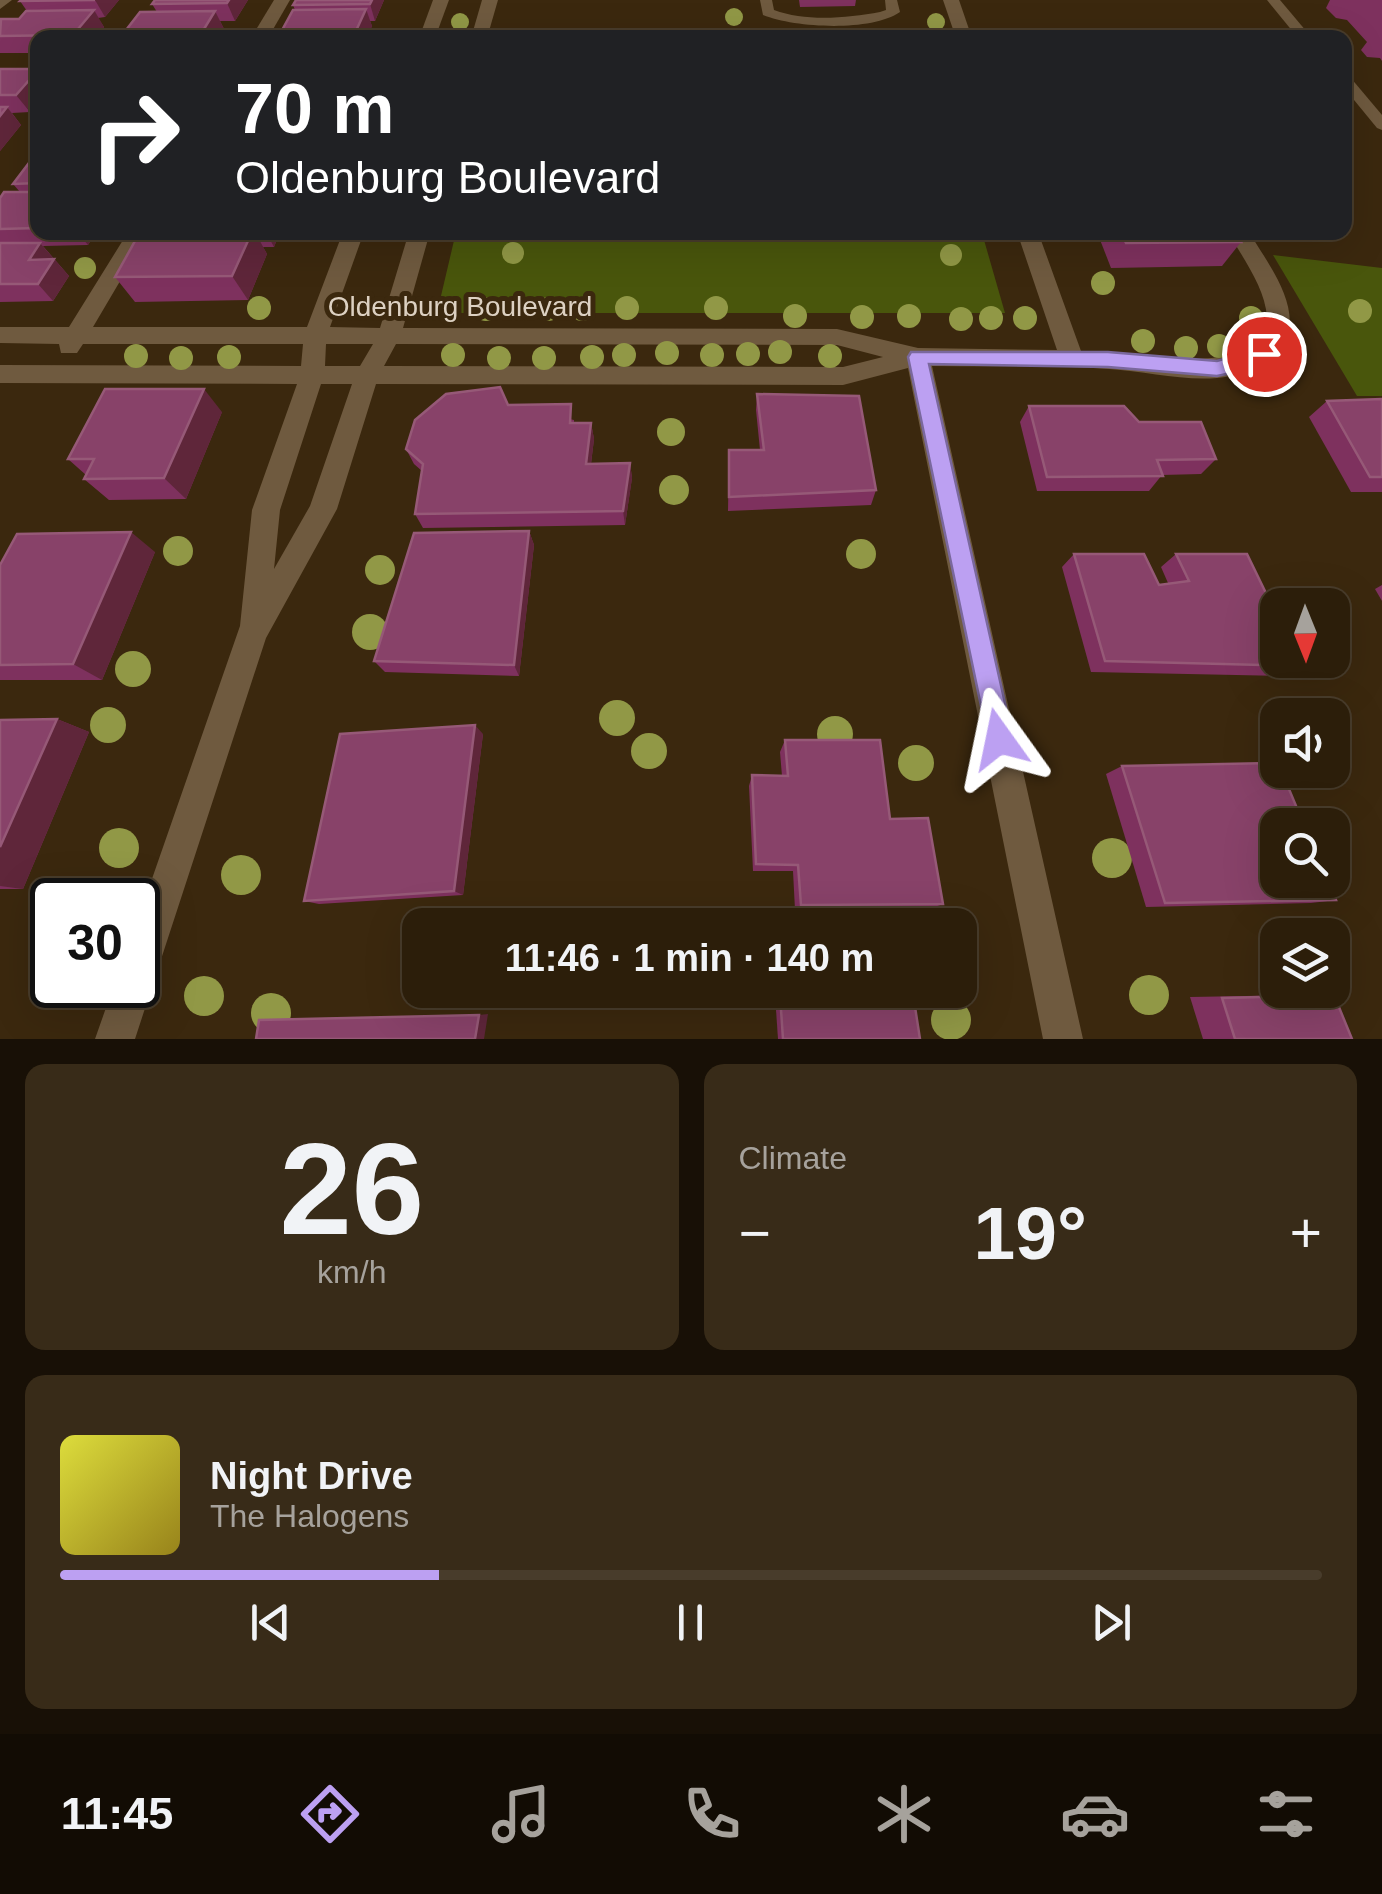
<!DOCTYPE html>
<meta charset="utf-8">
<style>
:root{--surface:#2c1e0a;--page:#382b18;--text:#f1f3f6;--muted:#a6a29c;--line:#483c2b;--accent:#bca0f2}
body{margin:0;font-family:Arial,sans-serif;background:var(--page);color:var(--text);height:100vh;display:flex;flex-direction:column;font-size:38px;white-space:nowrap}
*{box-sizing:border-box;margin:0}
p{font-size:32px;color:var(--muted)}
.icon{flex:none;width:55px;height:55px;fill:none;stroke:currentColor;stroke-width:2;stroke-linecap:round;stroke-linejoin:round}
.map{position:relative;height:1039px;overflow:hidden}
.side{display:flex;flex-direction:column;gap:25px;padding:25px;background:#181006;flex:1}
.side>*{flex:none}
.banner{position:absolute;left:30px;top:30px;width:1322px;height:210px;border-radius:20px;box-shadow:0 10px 40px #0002,0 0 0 2px var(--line);background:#202124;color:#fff;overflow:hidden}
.needle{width:65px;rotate:179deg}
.buttons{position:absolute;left:1260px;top:588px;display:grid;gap:20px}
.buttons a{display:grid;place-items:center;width:90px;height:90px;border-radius:20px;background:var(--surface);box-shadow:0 10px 40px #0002,0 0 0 2px var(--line);font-size:50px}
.speed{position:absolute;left:30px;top:878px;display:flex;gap:20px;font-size:50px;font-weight:700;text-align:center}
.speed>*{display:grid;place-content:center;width:130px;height:130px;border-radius:50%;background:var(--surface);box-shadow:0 10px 40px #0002,0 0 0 2px var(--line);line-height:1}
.speed .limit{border:5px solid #111;border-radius:15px;background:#fff;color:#111}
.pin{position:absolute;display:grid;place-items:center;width:85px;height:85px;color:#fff;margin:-42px;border:5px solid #fff;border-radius:50%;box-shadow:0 2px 10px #0007}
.me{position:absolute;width:110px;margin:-55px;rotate:348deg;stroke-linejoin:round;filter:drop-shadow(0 0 8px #0008)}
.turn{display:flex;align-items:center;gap:35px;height:210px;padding:0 40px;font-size:45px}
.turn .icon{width:130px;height:130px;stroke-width:2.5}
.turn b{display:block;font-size:70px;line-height:85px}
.big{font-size:75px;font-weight:800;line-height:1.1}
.side .card{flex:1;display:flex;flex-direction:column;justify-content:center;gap:15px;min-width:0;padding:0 35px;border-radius:20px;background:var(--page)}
.side .dial{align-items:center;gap:0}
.dial b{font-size:130px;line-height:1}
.song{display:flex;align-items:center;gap:30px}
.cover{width:120px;height:120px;border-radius:15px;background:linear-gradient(135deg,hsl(60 70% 55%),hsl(50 70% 35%))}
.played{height:10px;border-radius:5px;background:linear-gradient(90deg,var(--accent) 30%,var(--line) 30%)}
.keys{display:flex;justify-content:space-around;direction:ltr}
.heat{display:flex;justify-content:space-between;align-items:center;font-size:55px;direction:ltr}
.side .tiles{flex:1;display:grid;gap:25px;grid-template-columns:1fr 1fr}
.card:last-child{grid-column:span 2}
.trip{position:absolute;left:402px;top:908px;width:575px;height:100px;border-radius:20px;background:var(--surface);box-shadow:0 10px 40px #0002,0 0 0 2px var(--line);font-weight:800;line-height:100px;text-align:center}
.dock{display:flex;height:160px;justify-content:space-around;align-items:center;background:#120c04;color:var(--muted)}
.dock .icon{width:70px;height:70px}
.dock .selected{color:var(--accent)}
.dock b{font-size:45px;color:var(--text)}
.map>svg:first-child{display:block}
.green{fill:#49560c}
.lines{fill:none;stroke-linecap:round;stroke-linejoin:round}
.service{fill:#6f5a3f;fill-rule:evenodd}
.minor{fill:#6f5a3f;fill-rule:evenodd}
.tree{fill:#919846}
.wall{fill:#7e315e}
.shaded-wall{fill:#5f263a}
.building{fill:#884269;stroke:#965977;stroke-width:2.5}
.route{fill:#bca0f2;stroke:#7a689d;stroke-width:2.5}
.labels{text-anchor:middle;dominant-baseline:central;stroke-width:10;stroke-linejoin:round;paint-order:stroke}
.street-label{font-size:28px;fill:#ddd1c2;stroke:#3b280e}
</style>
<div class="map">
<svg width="1382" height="1039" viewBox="0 0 1382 1039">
<rect width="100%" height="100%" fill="#3b280e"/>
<!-- green -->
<g class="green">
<path d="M456 232 982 233 1005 313H437Z"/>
<path d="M1273 255 1382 268V396H1357Z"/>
</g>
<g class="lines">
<!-- service -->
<g class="service">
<path d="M760 0H772L774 10C806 22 847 18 880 12L886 10 885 0H897L900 12C871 32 795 28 763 15Z"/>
<path d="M1267 0H1280L1312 38H1298Z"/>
<path d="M1345 76 1350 77 1382 115V130L1377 128 1345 89Z"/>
</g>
<!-- minor -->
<g class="minor">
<path d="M0 0H12L0 9Z"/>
<path d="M274 0H290L268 38H251Z"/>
<path d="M433 0H449L435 38H419Z"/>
<path d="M482 0H498L487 38H471Z"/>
<path d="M943 0H959L972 38H956Z"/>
<path d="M128 232H149L93 327H307L343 232H364L330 327 380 328 409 232H430L403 328 837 329 918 348 1057 350 1017 232H1038L1081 351C1121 351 1272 383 1267 317 1265 287 1242 257 1228 232H1249C1265 259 1295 297 1289 330 1284 360 1244 376 1217 378 1182 381 1144 371 1109 369 1050 365 991 367 932 366L1083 1039H1043L908 368 843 385 376 384 337 509 266 638 135 1039H95L114 985H138V919L240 626 252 510 297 384 0 383V365L301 366 303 344H83L77 353H61L59 344 0 343V327H69ZM326 344H373L360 366H325ZM396 344 837 345 883 357 843 367 384 366ZM321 384H352L310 506 274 569 280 510Z"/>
</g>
</g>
<!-- trees -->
<g class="tree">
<circle cx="734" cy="17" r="9"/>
<circle cx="460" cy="22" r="9"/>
<circle cx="936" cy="22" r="9"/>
<circle cx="513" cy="253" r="11"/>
<circle cx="951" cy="255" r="11"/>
<circle cx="85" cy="268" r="11"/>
<circle cx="1103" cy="283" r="12"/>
<circle cx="259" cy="308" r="12"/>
<circle cx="627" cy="308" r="12"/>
<circle cx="716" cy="308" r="12"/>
<circle cx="486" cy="309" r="12"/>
<circle cx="548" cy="309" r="12"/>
<circle cx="582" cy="309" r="12"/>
<circle cx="1360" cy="311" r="12"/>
<circle cx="795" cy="316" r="12"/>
<circle cx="909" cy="316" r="12"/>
<circle cx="862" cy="317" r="12"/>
<circle cx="991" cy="318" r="12"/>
<circle cx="1025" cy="318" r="12"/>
<circle cx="1251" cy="318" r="12"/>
<circle cx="961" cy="319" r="12"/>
<circle cx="1143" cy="341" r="12"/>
<circle cx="1219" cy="346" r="12"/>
<circle cx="1186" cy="348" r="12"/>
<circle cx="780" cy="352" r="12"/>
<circle cx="667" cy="353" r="12"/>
<circle cx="748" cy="354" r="12"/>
<circle cx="453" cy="355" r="12"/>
<circle cx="624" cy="355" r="12"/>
<circle cx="712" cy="355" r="12"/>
<circle cx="136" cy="356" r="12"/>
<circle cx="830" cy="356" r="12"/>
<circle cx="229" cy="357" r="12"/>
<circle cx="592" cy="357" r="12"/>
<circle cx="181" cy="358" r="12"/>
<circle cx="499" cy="358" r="12"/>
<circle cx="544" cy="358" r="12"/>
<circle cx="671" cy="432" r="14"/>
<circle cx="674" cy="490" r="15"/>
<circle cx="178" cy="551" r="15"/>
<circle cx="861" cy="554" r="15"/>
<circle cx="380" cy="570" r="15"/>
<circle cx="370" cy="632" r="18"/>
<circle cx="133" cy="669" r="18"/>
<circle cx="617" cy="718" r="18"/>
<circle cx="108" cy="725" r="18"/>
<circle cx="835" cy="734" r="18"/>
<circle cx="649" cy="751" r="18"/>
<circle cx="916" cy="763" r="18"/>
<circle cx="119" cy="848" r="20"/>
<circle cx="1112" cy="858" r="20"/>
<circle cx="241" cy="875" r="20"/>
<circle cx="1149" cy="995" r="20"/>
<circle cx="204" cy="996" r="20"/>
<circle cx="271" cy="1013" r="20"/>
<circle cx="951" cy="1020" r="20"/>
</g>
<!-- wall -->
<g class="wall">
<path d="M119 0 105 17 98 18 104 27 96 38H38V53H0V19H19L27 11 20 1Z"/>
<path d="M155 0H248L235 21H220L224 29 218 38H125L123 34 157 12 152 4Z"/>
<path d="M296 0H384L375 21H370L372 26 367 38H282L280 34 295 10 293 5Z"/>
<path d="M799 0H856L855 6 800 7Z"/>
<path d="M1330 0H1382V61L1380 58 1367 57 1361 50 1367 42 1347 20 1336 18 1326 8Z"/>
<path d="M0 69 30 112 12 113 21 125 0 151Z"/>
<path d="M38 151V232H96L88 245 43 246 69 276 53 301 0 302V198L20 192 13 184Z"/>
<path d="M140 232H280L274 247H263L267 254 248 300 135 302 115 277Z"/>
<path d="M1097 232H1235L1241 242 1222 266 1111 268Z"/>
<path d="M757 394 876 490 871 505 728 511 729 450H760L756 410Z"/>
<path d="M1382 399V492H1351L1309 417 1327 401Z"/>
<path d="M508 405 574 420V423H591L594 439 591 464 630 463 632 478 625 525 423 528 415 514 422 471 414 464 406 449Z"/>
<path d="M1029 406 1139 422 1216 459 1201 474 1162 475 1149 491H1037L1020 422Z"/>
<path d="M222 412 186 499 109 500 84 479 86 475 68 459Z"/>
<path d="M529 531 534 545 519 676 385 672 374 661Z"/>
<path d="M155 552 102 680H0V565Z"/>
<path d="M1074 554 1159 585 1168 583 1161 567 1176 554 1300 666 1279 676 1091 672 1062 567Z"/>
<path d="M1382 585V601L1375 589Z"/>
<path d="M57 719 89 732 23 889H0V720Z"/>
<path d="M483 734 463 895 319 904 304 901Z"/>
<path d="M785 740 890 819 943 904 929 909 795 910 793 871H753L749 786 752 775 782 776 780 752Z"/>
<path d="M1122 766 1336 900 1311 903 1146 907 1106 774Z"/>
<path d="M913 994 920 1039H778L775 995Z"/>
<path d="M1296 995H1334L1352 1039H1203L1190 997Z"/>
</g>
<!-- shaded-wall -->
<g class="shaded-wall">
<path d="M95 0H119L105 17Z"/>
<path d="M229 0H248L235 21 227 3Z"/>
<path d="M372 0H384L375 21 370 4Z"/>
<path d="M366 9 372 26 367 38H357L355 33Z"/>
<path d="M94 10 104 27 96 38H75L73 35Z"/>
<path d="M215 11 224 29 218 38H203L201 34Z"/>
<path d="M38 70V103L30 112 16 95Z"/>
<path d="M7 107 21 125 0 151V116Z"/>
<path d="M77 232H96L88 245Z"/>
<path d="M252 232H255L267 254 248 300 232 276Z"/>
<path d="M266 232H280L274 247Z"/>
<path d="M40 243 69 276 53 301 38 284 29 260Z"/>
<path d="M204 389 222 412 186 499 164 478Z"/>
<path d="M591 423 594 439 589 479 586 464Z"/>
<path d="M630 463 632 478 625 525 623 511Z"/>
<path d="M529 531 534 545 519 676 514 665Z"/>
<path d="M131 532 155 552 102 680 73 664Z"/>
<path d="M57 719 89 732 23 889 0 886V847Z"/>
<path d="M475 725 483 734 463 895 454 891Z"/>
<path d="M488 1014 484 1039H475L479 1015Z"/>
</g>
<!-- building -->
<g class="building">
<path d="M21 0H95L20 1Z"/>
<path d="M155 0H229L227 3 152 4Z"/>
<path d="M296 0H372L370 4 293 5Z"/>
<path d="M366 9 355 33 280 34 293 10Z"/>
<path d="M94 10 73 35 0 36 1 19H19L26 11Z"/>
<path d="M215 11 201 34H123L140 12Z"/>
<path d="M0 69H38V70L16 95H0Z"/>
<path d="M0 107H7L0 116Z"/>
<path d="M38 151V183L13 184Z"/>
<path d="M4 192H38V228L0 229V198Z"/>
<path d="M140 232H252L232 276 115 277Z"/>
<path d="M1121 232H1235L1241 242 1126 243Z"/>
<path d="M0 243H40L29 260 54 259 38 284H0Z"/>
<path d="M500 387 508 405 571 404 570 423H591L586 464 630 463 623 511 415 514 423 464 406 449 415 420 446 394Z"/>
<path d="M105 389H204L164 478 84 479 94 459H68Z"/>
<path d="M757 394 859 396 876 490 729 497V450H764Z"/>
<path d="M1382 399V477H1370L1327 401Z"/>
<path d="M1029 406H1124L1139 422H1201L1216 459 1157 460 1163 476 1047 477Z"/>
<path d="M529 531 514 665 374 661 414 533Z"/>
<path d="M131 532 73 664 0 665V565L17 534Z"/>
<path d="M1074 554H1144L1159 585 1189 581 1176 554H1247L1278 618V660H1297L1300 666 1105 661Z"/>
<path d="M57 719 0 847V720Z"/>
<path d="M475 725 454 891 304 901 340 734Z"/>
<path d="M785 740H880L890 819 928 818 943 904 801 905 798 865 756 864 752 775 788 776Z"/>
<path d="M1278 763V770H1281L1304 825H1278V880H1328L1336 900 1165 903 1122 766Z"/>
<path d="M913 994 920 1039H783L780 995Z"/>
<path d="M1334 995 1352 1039H1235L1222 998Z"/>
<path d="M479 1015 475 1039H256L259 1020Z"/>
</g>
<!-- route -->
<path class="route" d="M1264 347 1274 354 1250 369 1217 376 1108 367 929 364 1013 739 1009 749 999 752 990 749 908 357 911 352H1108L1217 361Z"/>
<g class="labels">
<!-- street labels -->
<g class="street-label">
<text x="460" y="306">Oldenburg Boulevard</text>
</g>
</g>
</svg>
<div class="buttons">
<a><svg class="needle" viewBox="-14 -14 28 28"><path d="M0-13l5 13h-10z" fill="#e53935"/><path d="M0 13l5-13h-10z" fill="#a6a29c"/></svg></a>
<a><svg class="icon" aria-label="sound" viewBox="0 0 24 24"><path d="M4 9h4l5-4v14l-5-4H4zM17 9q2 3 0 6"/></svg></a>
<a><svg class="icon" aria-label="search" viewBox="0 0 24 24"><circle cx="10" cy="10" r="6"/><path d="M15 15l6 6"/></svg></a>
<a><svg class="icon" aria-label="layers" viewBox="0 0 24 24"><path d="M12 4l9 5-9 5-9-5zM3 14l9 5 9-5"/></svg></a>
</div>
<div class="speed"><div class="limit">30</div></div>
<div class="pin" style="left:1264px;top:354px;background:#d93025"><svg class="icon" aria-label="arrive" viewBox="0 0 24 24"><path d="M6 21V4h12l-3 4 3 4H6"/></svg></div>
<svg class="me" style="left:999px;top:739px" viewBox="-20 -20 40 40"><path d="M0-17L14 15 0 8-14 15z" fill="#bca0f2" stroke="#fff" stroke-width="4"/></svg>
<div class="trip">11:46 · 1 min · 140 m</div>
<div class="banner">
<div class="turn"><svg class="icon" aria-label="right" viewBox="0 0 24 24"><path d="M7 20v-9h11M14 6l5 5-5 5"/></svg><div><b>70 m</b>Oldenburg Boulevard</div></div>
</div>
</div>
<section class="side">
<div class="tiles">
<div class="card dial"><b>26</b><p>km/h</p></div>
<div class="card"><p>Climate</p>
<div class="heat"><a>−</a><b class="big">19°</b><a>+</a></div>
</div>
<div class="card">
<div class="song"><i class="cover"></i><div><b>Night Drive</b><p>The Halogens</p></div></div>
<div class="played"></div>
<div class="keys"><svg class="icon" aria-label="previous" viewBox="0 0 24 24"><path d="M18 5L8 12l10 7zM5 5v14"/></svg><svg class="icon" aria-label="pause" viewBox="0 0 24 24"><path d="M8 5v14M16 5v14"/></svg><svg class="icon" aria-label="next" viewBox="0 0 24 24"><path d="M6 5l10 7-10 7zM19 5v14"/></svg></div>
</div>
</div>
</section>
<nav class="dock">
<b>11:45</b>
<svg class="icon selected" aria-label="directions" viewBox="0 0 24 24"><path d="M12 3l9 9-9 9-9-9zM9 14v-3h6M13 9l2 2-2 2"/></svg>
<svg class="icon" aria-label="music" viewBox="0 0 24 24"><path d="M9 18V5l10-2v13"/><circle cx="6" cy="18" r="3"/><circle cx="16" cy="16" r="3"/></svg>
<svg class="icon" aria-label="phone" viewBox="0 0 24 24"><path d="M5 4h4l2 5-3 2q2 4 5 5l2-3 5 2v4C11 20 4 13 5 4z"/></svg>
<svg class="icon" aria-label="climate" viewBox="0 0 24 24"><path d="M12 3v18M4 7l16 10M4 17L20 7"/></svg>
<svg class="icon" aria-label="car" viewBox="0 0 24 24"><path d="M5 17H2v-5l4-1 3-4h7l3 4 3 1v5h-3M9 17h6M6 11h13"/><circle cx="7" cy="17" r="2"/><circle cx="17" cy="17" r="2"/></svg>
<svg class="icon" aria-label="filters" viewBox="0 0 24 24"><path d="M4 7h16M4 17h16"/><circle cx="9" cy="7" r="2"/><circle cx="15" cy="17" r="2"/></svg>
</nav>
